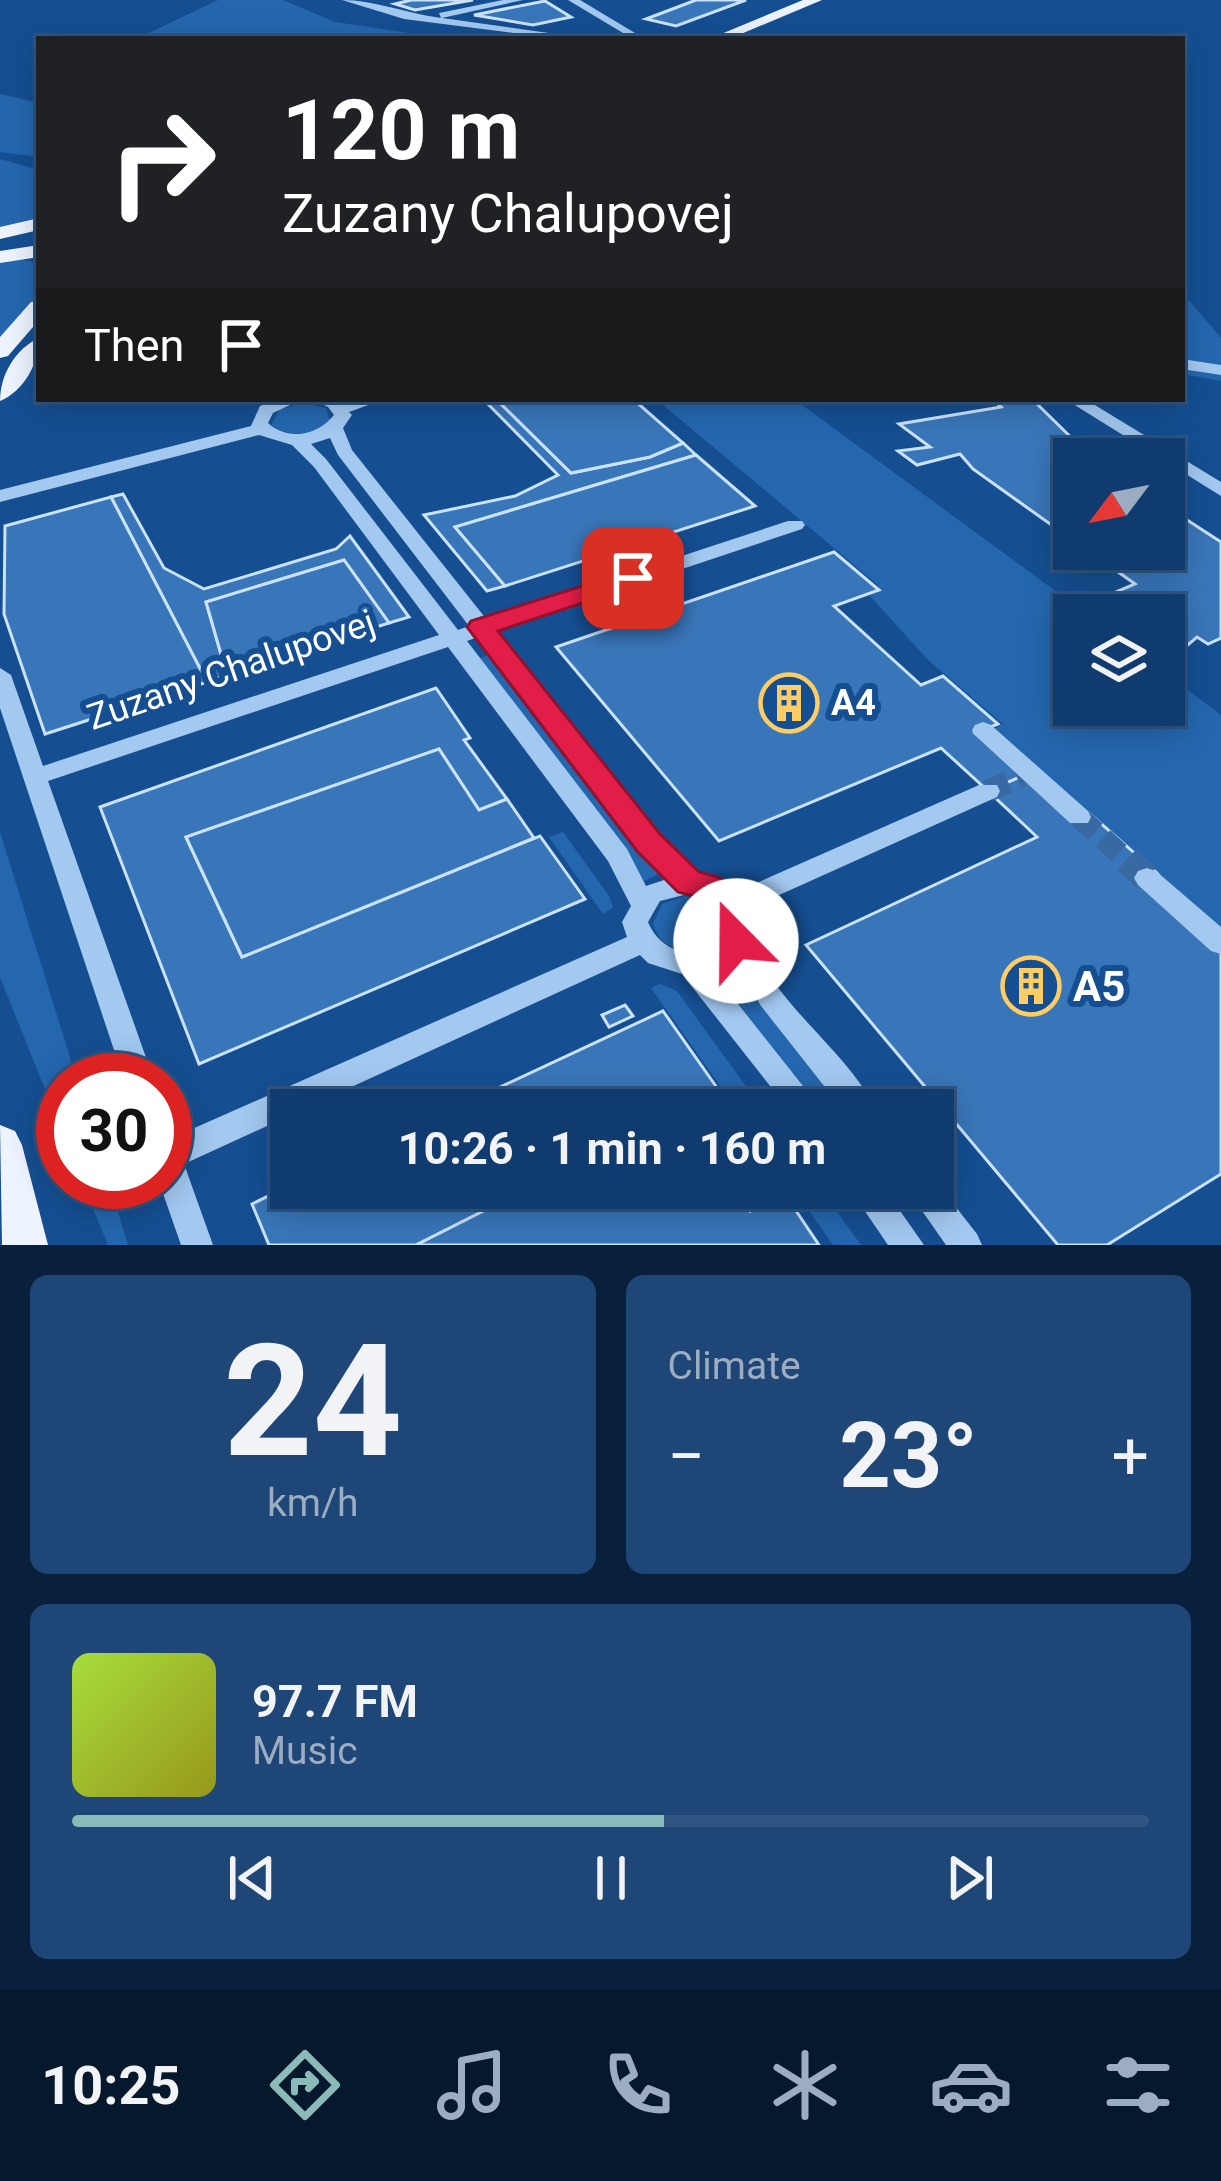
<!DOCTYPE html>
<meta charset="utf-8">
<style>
:root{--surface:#103b6e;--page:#1e4676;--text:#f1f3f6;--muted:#9cadc2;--line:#305581;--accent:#8bbbb9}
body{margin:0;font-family:Roboto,sans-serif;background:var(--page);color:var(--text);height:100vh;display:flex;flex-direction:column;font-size:45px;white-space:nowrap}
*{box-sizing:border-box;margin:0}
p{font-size:39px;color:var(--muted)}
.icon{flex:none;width:66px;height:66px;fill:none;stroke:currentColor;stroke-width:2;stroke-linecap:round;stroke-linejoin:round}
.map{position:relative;height:1245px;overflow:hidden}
.details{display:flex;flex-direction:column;gap:30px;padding:30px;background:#09203c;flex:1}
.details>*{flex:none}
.hud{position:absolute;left:36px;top:36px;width:1149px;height:366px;border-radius:0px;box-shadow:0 6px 30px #0003,0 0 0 3px var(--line);background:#202124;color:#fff;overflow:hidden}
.needle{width:78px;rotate:238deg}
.fabs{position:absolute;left:1053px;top:438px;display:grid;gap:24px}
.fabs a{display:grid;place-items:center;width:132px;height:132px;border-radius:0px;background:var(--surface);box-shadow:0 6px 30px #0003,0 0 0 3px var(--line);font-size:60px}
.speed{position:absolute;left:36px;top:1053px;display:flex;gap:24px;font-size:60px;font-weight:700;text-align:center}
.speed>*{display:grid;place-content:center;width:156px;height:156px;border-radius:50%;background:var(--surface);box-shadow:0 6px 30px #0003,0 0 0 3px var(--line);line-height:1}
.speed .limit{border:18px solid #d22;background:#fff;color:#111}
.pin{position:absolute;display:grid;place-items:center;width:102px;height:102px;color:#fff;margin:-51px;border-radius:24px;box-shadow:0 6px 18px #0006}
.me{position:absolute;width:132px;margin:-66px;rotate:338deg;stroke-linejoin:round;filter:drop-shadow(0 0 9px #0008)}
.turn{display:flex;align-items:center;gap:42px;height:252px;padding:0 48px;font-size:54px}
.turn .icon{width:156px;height:156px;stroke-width:2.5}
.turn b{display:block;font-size:84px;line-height:102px}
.then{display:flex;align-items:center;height:114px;padding:0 48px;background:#0003;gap:24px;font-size:45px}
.big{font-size:90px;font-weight:700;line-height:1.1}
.details .widget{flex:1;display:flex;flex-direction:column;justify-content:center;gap:18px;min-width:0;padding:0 42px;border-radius:18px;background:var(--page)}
.details .dial{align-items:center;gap:0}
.dial b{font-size:156px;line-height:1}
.song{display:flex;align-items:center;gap:36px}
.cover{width:144px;height:144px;border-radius:18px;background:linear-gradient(135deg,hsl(80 70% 55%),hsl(60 70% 35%))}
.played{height:12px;border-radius:6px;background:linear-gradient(90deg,var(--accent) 55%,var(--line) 55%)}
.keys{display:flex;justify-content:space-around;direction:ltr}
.heat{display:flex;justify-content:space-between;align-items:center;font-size:66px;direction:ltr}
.details .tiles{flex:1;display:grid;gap:30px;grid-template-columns:1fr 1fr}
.widget:last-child{grid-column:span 2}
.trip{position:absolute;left:270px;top:1089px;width:684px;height:120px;border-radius:0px;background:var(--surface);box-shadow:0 6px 30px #0003,0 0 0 3px var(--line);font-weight:700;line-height:120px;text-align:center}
.tabs{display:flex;height:192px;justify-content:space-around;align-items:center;background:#06182c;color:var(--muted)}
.tabs .icon{width:84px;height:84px}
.tabs .selected{color:var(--accent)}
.tabs b{font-size:54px;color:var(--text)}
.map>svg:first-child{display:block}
.green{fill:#2467af}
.building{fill:#3976b9;stroke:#cae2fc;stroke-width:3}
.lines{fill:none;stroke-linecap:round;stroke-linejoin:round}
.minor-tunnel-far1{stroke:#3869a2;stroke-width:22;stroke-dasharray:22 10;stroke-linecap:butt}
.minor-tunnel{stroke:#3869a2;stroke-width:28;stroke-dasharray:28 15;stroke-linecap:butt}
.minor{fill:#a3c9f1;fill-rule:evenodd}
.major{fill:#edf4ff;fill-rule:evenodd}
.route{fill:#e11d48;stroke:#92132f;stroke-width:3}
.labels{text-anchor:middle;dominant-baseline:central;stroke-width:12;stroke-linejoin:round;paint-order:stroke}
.street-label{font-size:36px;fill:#fff;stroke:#154f92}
.poi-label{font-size:36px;font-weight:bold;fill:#fff;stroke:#154f92;text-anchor:start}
.near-poi-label{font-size:42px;font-weight:bold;fill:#fff;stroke:#154f92;text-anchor:start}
</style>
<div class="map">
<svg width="1221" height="1245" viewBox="0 0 1221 1245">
<rect width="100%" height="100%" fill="#154f92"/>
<!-- green -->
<g class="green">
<path d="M218 0H283L335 22 450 39H136Z"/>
<path d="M0 94 39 103V157L0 152Z"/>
<path d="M0 159 39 170V217L0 228Z"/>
<path d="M20 259 39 263V295L0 337V261Z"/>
<path d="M1182 292 1221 338V381L1182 374Z"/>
<path d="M656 399H794L1088 615H1074V705H1164V672L1221 715V928L994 729 1003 724 928 660 870 596 878 585Z"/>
<path d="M303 403 326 408 330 420C314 436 289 438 271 425L279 410Z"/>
<path d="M491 654 662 872 644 881 478 659Z"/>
<path d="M0 832 77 1080H63V1134L0 977Z"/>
<path d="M563 832 609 896 613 907 603 914 549 837Z"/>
<path d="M686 896 712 903 723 918 719 939C696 958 661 954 653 923L662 904Z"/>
<path d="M738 968 844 1110H820L719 978Z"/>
<path d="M660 984 677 991 763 1110H737L651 988Z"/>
<path d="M82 1182H109L128 1245H108Z"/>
<path d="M793 1188H820L861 1245H833Z"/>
</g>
<!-- building -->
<g class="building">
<path d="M411 0H473L415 10 395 4Z"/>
<path d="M696 0H746L676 26 646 19Z"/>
<path d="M545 1 571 17 533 25 474 15Z"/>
<path d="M483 399H496L571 473 650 457 683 443 696 455 455 527 505 586 487 591 424 515 515 496 558 475Z"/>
<path d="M496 399H633L683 443 650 457 571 473Z"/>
<path d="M1035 402 1093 459H1074V541L973 469 960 454 917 465 898 451 930 447 899 424 1001 407 998 404Z"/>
<path d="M696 455 755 506 505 586 455 527Z"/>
<path d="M123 494 164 568 204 589 336 549 350 536 409 617 389 623 344 560 206 602 227 675 207 682 111 497Z"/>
<path d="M111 497 207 682 45 734 4 614 5 526Z"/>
<path d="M1164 505 1221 542V638L1208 644 1197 637 1176 655 1164 646V615H1152L1118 591 1135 584 1086 549H1164Z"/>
<path d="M834 552 879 590 834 606 921 685 943 676 998 724 975 733 1022 776 988 791 941 748 719 841 556 647Z"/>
<path d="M344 560 389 623 227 675 206 602Z"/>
<path d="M436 688 470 738 464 740 507 799 479 810 439 749 186 837 242 957 540 836 585 899 199 1064 100 807Z"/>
<path d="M439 749 479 810 507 799 534 838 242 957 186 837Z"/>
<path d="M1022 776 1089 813 1157 873 1221 953V1174L1107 1245H1058L806 945 1037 837 988 791Z"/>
<path d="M625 1005 633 1016 609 1027 602 1015Z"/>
<path d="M663 1011 720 1092 715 1095 726 1110H451Z"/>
<path d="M291 1185V1188H529L416 1245H269L252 1204Z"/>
<path d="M529 1188H735L750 1211 784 1193 819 1245H416Z"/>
<path d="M735 1188H780L784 1193 750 1211Z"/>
</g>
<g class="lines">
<!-- minor-tunnel-far1 -->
<g class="minor-tunnel-far1">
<path d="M988 791 1022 776"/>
<path d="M1079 817 1130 863"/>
</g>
<!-- minor-tunnel -->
<path class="minor-tunnel" d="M1127 860 1147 878"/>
<!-- minor -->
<g class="minor">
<path d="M342 0C375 0 408 14 441 18L439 13 503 0H523L442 18 591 39H562L404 19Z"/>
<path d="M568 0H580L645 39H633Z"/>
<path d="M1182 359 1221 365V375L1182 369Z"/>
<path d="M280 399H303L273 413 268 423C288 441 317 436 334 415L328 407 312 399H339L343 403 358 399H385L349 412 352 415 343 428 352 450 487 620 788 521H802L805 525 802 529 496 631 677 857 698 876 736 892 979 785H997L1000 791 997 797 748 909C753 920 749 934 753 944 776 1005 850 1054 876 1110H843L761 1006 735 961 712 971 822 1110H789L682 974 648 963 640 955 301 1110H291V1115L184 1164 213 1245H181L159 1182H165V1141L627 937 622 922 631 906 608 861 448 647 48 781 154 1080H124L0 708V668L11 675 43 766 439 635 314 467 292 445 259 435 0 502V490L251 426 260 406ZM330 438 338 455 469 626 458 630 326 459 311 444ZM478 637 640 849 667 879 646 886 627 849 467 641ZM688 894 710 902 723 912 725 936C702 965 661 954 648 922L660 901Z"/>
<path d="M1065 399H1085L1221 482V496Z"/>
<path d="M983 722 991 725 1088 811 1091 817 1088 823H1070L975 735 972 730 975 725Z"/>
<path d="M1147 868 1156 871 1221 927V954L1211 951 1138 885 1134 878 1138 871Z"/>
<path d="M933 1178 977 1234 982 1245H946L906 1188H933Z"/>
<path d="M849 1188H884L924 1245H888Z"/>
</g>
<!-- major -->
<g class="major">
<path d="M803 0H822L729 39H709Z"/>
<path d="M39 218V230L0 239V227Z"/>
<path d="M39 245V257L0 263V251Z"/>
<path d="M39 301V320L8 356 0 358V337L31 302Z"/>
<path d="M39 338C39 363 24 391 0 401 0 375 15 349 39 338Z"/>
<path d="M0 1125 15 1131 22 1145 48 1245H2Z"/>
</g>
</g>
<!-- route -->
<path class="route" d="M633 570 643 572 646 578 643 583 498 631 660 834 699 872 718 877 745 895 758 929 749 951 736 955 724 951 719 941 723 929 718 912 697 897 678 892 637 851 467 627 471 621Z"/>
<!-- icons -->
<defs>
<symbol id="building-ring" viewBox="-11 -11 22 22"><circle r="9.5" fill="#154f92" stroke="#ffcd63" stroke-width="1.5"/><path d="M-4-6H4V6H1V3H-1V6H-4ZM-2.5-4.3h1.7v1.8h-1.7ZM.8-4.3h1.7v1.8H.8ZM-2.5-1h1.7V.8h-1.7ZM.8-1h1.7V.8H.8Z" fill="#ffcd63"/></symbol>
</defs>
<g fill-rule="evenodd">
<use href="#building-ring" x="756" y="670" width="66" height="66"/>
<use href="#building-ring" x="998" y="953" width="66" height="66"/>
</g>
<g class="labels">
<!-- street labels -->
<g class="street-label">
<text transform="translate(231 670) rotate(-19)">Zuzany Chalupovej</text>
</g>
<!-- poi labels -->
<g class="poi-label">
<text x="831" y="703">A4</text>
</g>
<!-- near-poi labels -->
<g class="near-poi-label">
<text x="1073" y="986">A5</text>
</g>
</g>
</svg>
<div class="fabs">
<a><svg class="needle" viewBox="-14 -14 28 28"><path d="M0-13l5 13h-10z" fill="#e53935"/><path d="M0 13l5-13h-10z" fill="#9cadc2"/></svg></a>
<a><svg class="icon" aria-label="layers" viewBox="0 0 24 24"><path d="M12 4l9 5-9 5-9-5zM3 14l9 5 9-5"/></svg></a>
</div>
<div class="speed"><div class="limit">30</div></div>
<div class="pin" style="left:633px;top:578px;background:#d93025"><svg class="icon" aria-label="arrive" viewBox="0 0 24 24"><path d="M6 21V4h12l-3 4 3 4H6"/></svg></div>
<svg class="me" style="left:736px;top:941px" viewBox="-20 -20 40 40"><circle r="19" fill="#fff"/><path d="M0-13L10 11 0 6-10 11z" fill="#e11d48"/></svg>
<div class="trip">10:26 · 1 min · 160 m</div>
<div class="hud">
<div class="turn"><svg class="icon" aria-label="right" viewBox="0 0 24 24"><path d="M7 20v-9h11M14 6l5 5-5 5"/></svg><div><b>120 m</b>Zuzany Chalupovej</div></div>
<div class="then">Then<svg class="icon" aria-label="arrive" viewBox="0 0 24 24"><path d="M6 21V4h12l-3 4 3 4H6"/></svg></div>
</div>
</div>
<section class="details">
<div class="tiles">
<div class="widget dial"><b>24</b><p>km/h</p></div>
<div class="widget"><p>Climate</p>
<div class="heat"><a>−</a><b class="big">23°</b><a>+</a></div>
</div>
<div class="widget">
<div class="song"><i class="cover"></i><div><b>97.7 FM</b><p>Music</p></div></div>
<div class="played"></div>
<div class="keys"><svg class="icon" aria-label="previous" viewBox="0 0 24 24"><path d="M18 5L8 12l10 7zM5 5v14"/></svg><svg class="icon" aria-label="pause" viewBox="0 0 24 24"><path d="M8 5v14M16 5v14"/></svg><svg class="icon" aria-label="next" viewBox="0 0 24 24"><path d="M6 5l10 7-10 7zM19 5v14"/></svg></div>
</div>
</div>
</section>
<nav class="tabs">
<b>10:25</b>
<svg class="icon selected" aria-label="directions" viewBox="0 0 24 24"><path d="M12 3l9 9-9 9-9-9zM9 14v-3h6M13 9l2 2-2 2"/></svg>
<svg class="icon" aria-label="music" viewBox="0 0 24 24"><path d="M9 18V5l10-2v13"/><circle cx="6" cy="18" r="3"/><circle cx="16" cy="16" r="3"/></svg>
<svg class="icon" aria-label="phone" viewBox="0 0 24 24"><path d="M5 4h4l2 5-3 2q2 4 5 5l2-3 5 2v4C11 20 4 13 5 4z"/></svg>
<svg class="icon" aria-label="climate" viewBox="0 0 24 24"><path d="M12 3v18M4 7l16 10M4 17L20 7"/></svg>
<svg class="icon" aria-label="car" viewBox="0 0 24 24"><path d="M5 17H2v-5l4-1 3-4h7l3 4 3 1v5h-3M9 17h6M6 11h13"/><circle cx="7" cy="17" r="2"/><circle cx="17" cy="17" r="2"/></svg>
<svg class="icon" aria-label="filters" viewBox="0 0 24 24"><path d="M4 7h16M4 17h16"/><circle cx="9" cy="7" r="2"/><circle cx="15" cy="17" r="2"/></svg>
</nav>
